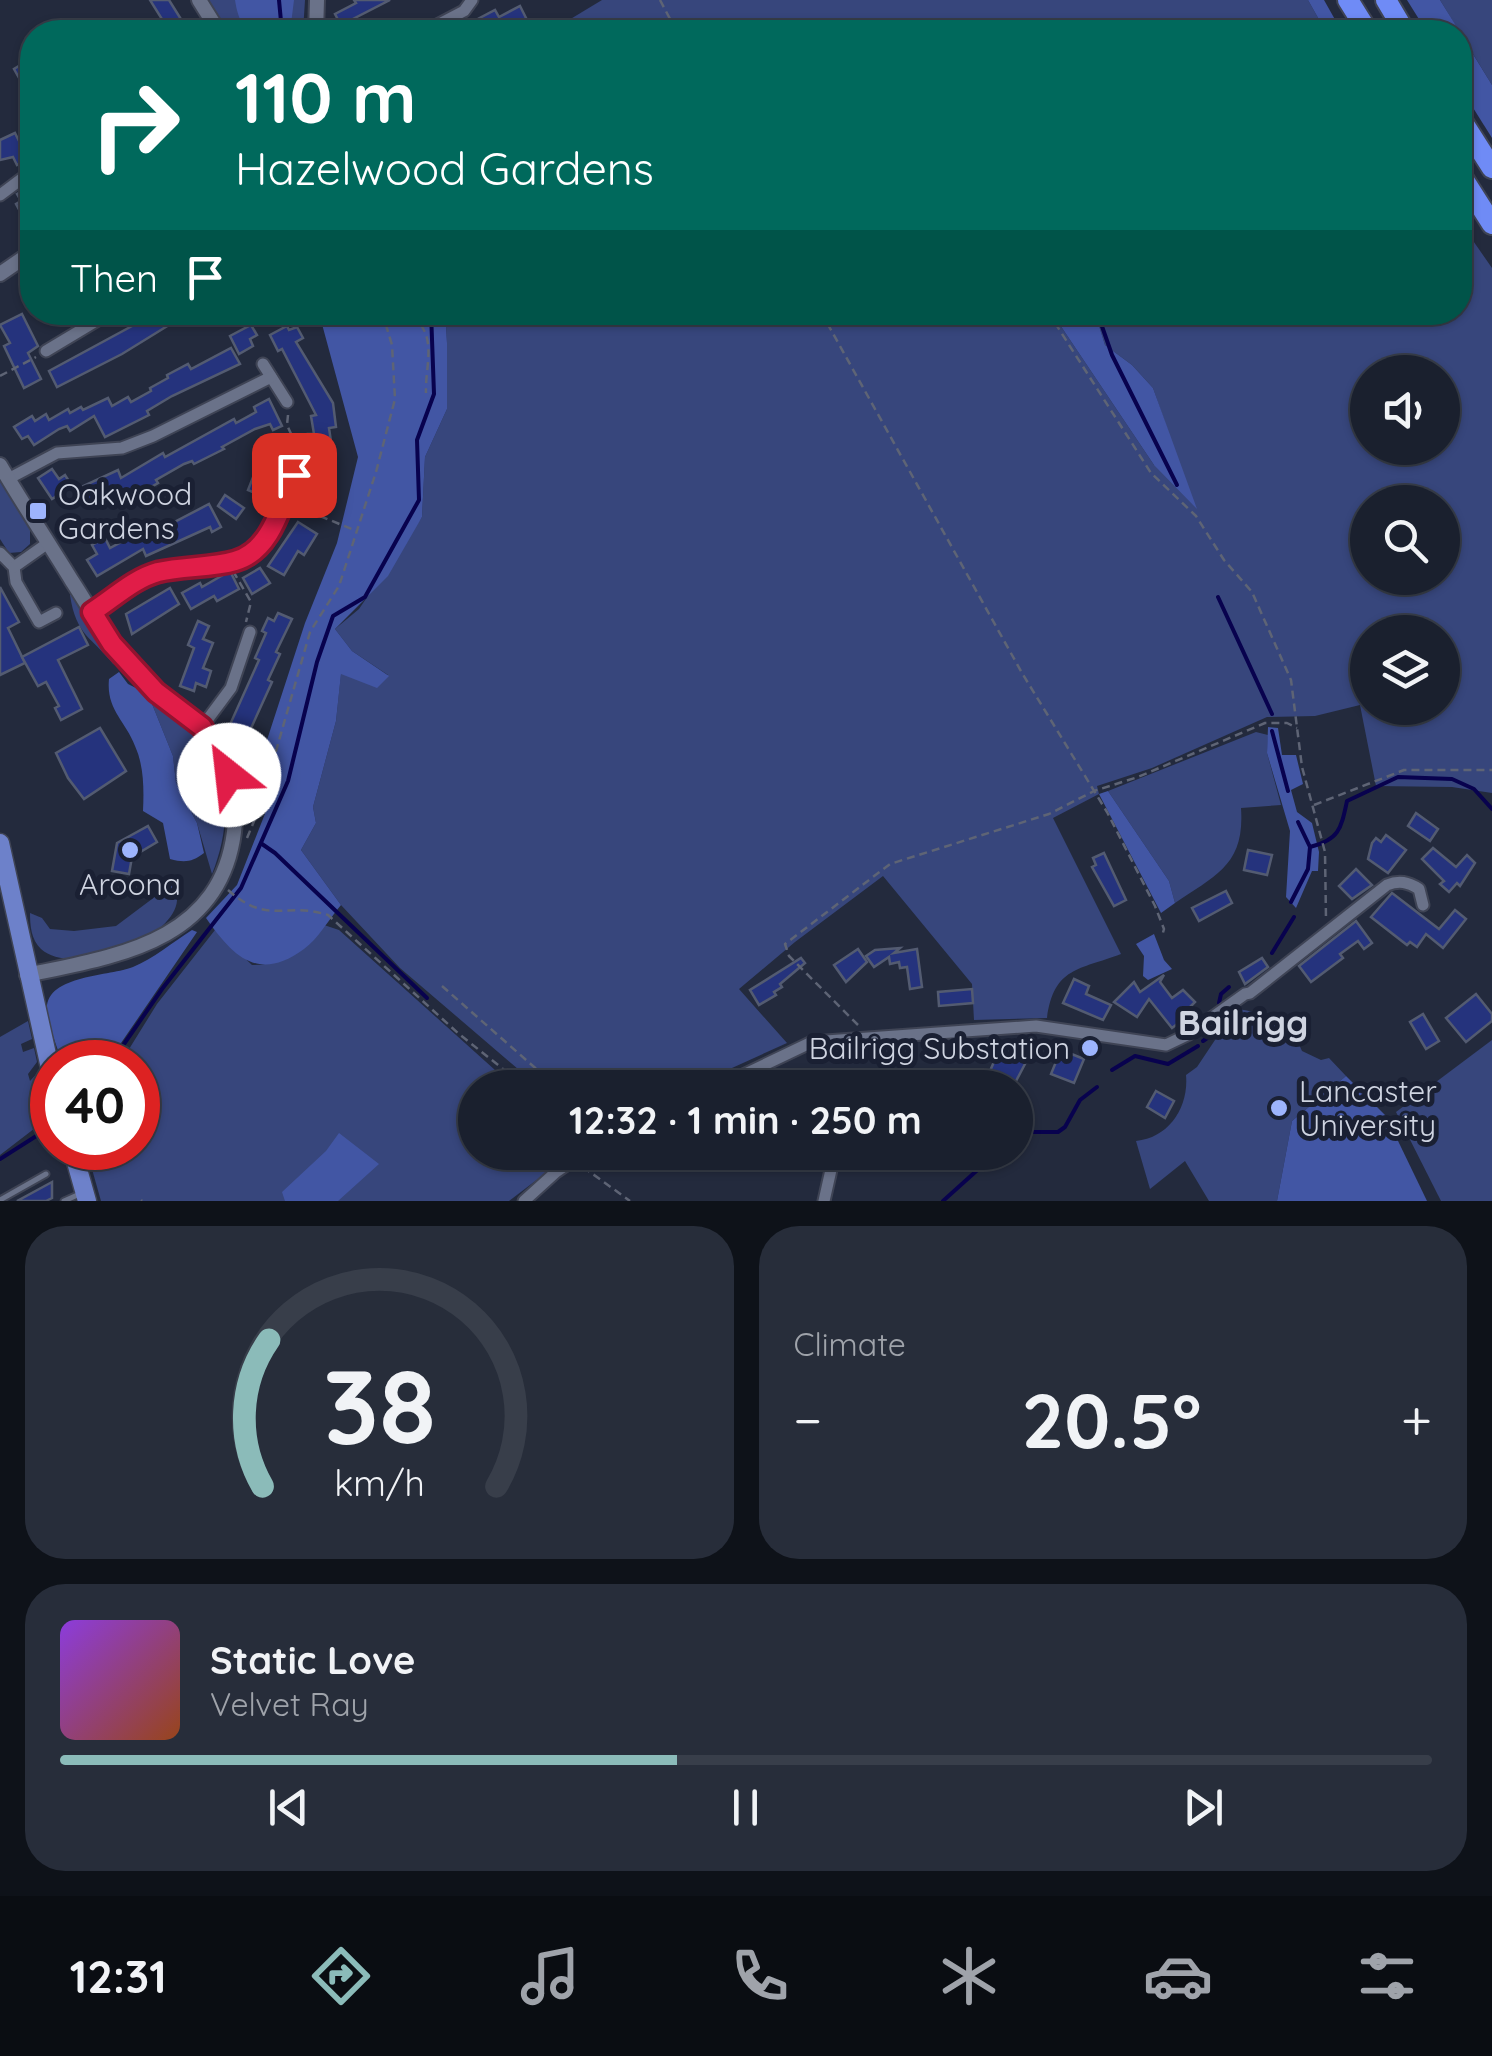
<!DOCTYPE html>
<meta charset="utf-8">
<style>
:root{--surface:#1a202e;--page:#272d3a;--text:#f1f3f6;--muted:#9fa3aa;--line:#383e4a;--accent:#8bbbb9}
body{margin:0;font-family:Quicksand,sans-serif;background:var(--page);color:var(--text);height:100vh;display:flex;flex-direction:column;font-size:38px;white-space:nowrap}
*{box-sizing:border-box;margin:0}
p{font-size:32px;color:var(--muted)}
.icon{flex:none;width:55px;height:55px;fill:none;stroke:currentColor;stroke-width:2;stroke-linecap:round;stroke-linejoin:round}
.map{position:relative;height:1201px;overflow:hidden}
.details{display:flex;flex-direction:column;gap:25px;padding:25px;background:#0e1219;flex:1}
.details>*{flex:none}
.guide{position:absolute;left:20px;top:20px;width:1452px;height:305px;border-radius:40px;box-shadow:0 2px 8px #0004,0 0 0 2px var(--line);background:#00695c;color:#fff;overflow:hidden}
.controls{position:absolute;left:1350px;top:355px;display:grid;gap:20px}
.controls a{display:grid;place-items:center;width:110px;height:110px;border-radius:50%;background:var(--surface);box-shadow:0 2px 8px #0004,0 0 0 2px var(--line);font-size:50px}
.speed{position:absolute;left:30px;top:1040px;display:flex;gap:20px;font-size:50px;font-weight:700;text-align:center}
.speed>*{display:grid;place-content:center;width:130px;height:130px;border-radius:50%;background:var(--surface);box-shadow:0 2px 8px #0004,0 0 0 2px var(--line);line-height:1}
.speed .limit{border:15px solid #d22;background:#fff;color:#111}
.pin{position:absolute;display:grid;place-items:center;width:85px;height:85px;color:#fff;margin:-42px;border-radius:20px;box-shadow:0 5px 15px #0006}
.me{position:absolute;width:110px;margin:-55px;rotate:331deg;stroke-linejoin:round;filter:drop-shadow(0 0 8px #0008)}
.turn{display:flex;align-items:center;gap:35px;height:210px;padding:0 50px;font-size:45px}
.turn .icon{width:130px;height:130px;stroke-width:2.5}
.turn b{display:block;font-size:70px;line-height:85px}
.then{display:flex;align-items:center;height:95px;padding:0 50px;background:#0003;gap:20px;font-size:38px}
.big{font-size:75px;font-weight:800;line-height:1.1}
.details .tile{flex:1;display:flex;flex-direction:column;justify-content:center;gap:15px;min-width:0;padding:0 35px;border-radius:40px;background:var(--page)}
.details .dial{align-items:center;gap:0}
.dial svg{height:260px;overflow:visible;fill:none;stroke:var(--line);stroke-width:7;stroke-linecap:round;text-anchor:middle}
.dial text{fill:var(--text);stroke:none}
.song{display:flex;align-items:center;gap:30px}
.cover{width:120px;height:120px;border-radius:15px;background:linear-gradient(135deg,hsl(270 70% 55%),hsl(20 70% 35%))}
.played{height:10px;border-radius:5px;background:linear-gradient(90deg,var(--accent) 45%,var(--line) 45%)}
.keys{display:flex;justify-content:space-around;direction:ltr}
.heat{display:flex;justify-content:space-between;align-items:center;font-size:55px;direction:ltr}
.details .tiles{flex:1;display:grid;gap:25px;grid-template-columns:1fr 1fr}
.tile:last-child{grid-column:span 2}
.trip{position:absolute;left:458px;top:1070px;width:575px;height:100px;border-radius:50px;background:var(--surface);box-shadow:0 2px 8px #0004,0 0 0 2px var(--line);font-weight:800;line-height:100px;text-align:center}
.menu{display:flex;height:160px;justify-content:space-around;align-items:center;background:#0a0d12;color:var(--muted)}
.menu .icon{width:70px;height:70px}
.menu .current{color:var(--accent)}
.menu b{font-size:45px;color:var(--text)}
.map>svg:first-child{display:block}
.green{fill:#37467c;fill-rule:evenodd}
.forest{fill:#4256a4}
.lines{fill:none;stroke-linecap:round;stroke-linejoin:round}
.stream{stroke:#08024e;stroke-width:4}
.building{fill:#25337d;stroke:#535b71;stroke-width:2.5}
.service-casing{stroke:#3f4455;stroke-width:9}
.minor-casing{stroke:#3f4455;stroke-width:15}
.tertiary-casing{stroke:#3f4455;stroke-width:18}
.primary-casing{stroke:#3f4455;stroke-width:21}
.motorway-casing{stroke:#3f4455;stroke-width:24}
.path{stroke:#5e6475;stroke-width:2.5;stroke-dasharray:8 5;stroke-linecap:butt}
.service{stroke:#6a7289;stroke-width:5}
.minor{stroke:#6a7289;stroke-width:11}
.tertiary{stroke:#6a7289;stroke-width:14}
.primary{stroke:#6d81ca;stroke-width:18}
.motorway{stroke:#6f8bf6;stroke-width:20}
.route-casing{stroke:#92132f;stroke-width:25}
.route{stroke:#e11d48;stroke-width:18}
.poi-dot{fill:#9db4fd;stroke:#1a2033;stroke-width:4}
.labels{text-anchor:middle;dominant-baseline:central;stroke-width:10;stroke-linejoin:round;paint-order:stroke}
.poi-label{font-size:30px;fill:#cfd4e1;stroke:#1a2033;text-anchor:start}
.quarter-label{font-size:35px;font-weight:bold;fill:#cfd4e1;stroke:#1a2033}
</style>
<div class="map">
<svg width="1492" height="1201" viewBox="0 0 1492 1201">
<rect width="100%" height="100%" fill="#232a3d"/>
<!-- green -->
<g class="green">
<path d="M208 0H305L303 32H228Z"/>
<path d="M602 0H1308L1326 32H549Z"/>
<path d="M1440 0H1492V85L1445 8Z"/>
<path d="M1460 222 1492 268V793L1452 787 1376 786 1360 705 1315 716 1267 717 1152 768 1097 786 1099 794 1053 818 1121 954C1079 970 1054 967 1047 1018L974 1020 972 984 883 876 795 942 739 989 787 1043 690 1087 684 1084 676 1088 539 1087 400 968 341 905 301 850 316 823 313 807 336 721 341 673 388 675 352 651 335 629 359 609 422 517 425 457 447 409V343L446 326 440 313H1052L1154 465 1169 434 1153 388 1132 365 1105 345 1095 313 1460 312ZM1368 372H1442V448H1368ZM1368 502H1442V578H1368ZM1368 632H1442V708H1368Z"/>
<path d="M0 477 30 527V544L21 552 9 553 0 539Z"/>
<path d="M73 594 77 597 114 665C92 637 76 636 70 595Z"/>
<path d="M148 694C164 706 184 718 197 733 232 774 231 827 212 874L197 823 176 783 173 756Z"/>
<path d="M1256 732 1268 735 1267 753 1281 805 1241 808C1245 865 1216 875 1175 903L1169 881 1108 791Z"/>
<path d="M172 884C204 928 77 982 41 949 31 940 30 925 30 913L42 918 50 929 74 931 116 926Z"/>
<path d="M324 925 339 930 514 1087 475 1088V1152L572 1153 509 1201H101L86 1148H138V1062H121L157 1004 215 930 252 965C285 965 305 950 324 925Z"/>
<path d="M1234 1009C1260 1010 1293 1026 1302 1051L1321 1060 1329 1058 1346 1076 1292 1121 1277 1201H1209L1185 1161 1150 1189 1136 1141C1169 1138 1189 1107 1186 1075L1197 1067 1227 1022 1226 1015Z"/>
<path d="M28 1021 32 1039 21 1044 23 1052 34 1048 37 1062 28 1074 30 1081 40 1070 51 1111 42 1110 39 1125 0 1155V1037Z"/>
<path d="M1492 1040V1201H1441L1396 1112Z"/>
</g>
<!-- forest -->
<g class="forest">
<path d="M235 0H294L290 32C256 33 241 39 235 0Z"/>
<path d="M1308 0H1324L1342 32H1326Z"/>
<path d="M1407 0H1440L1460 32H1427Z"/>
<path d="M1460 33 1492 85V138L1460 87Z"/>
<path d="M319 313H440L446 326 447 343V409L425 457 422 517 388 576 335 629 352 651 389 676 377 688 341 674 336 721 313 807 316 823 301 850 341 905C329 919 318 939 304 949 259 982 234 958 206 918L237 885 268 806 253 783 305 623 337 543 358 457Z"/>
<path d="M1052 313H1095L1105 345 1132 365 1153 388 1197 509 1154 465Z"/>
<path d="M119 672 128 684 148 694 173 756 176 783 197 823 204 853C192 862 185 863 170 859L163 823 143 811C144 789 144 766 135 746 125 720 106 710 109 679Z"/>
<path d="M1268 727 1278 728 1282 755H1296L1303 784 1291 790 1297 812 1312 823 1319 852 1318 871H1312L1296 908 1286 897 1290 831 1267 753Z"/>
<path d="M1108 791 1169 881 1175 903 1161 913 1099 794Z"/>
<path d="M192 930 197 932 108 1062H62C57 1046 48 1026 47 1009 46 975 111 976 133 967 153 959 173 942 192 930Z"/>
<path d="M1154 934 1164 960 1172 969 1148 980 1143 976 1144 956 1136 944Z"/>
<path d="M1346 1076 1386 1116 1427 1201H1277L1292 1121Z"/>
<path d="M339 1133 379 1164 338 1201H285L282 1192 326 1151Z"/>
</g>
<g class="lines">
<!-- stream -->
<g class="stream">
<path d="M279 0 282 32"/>
<path d="M1097 312 1112 355 1177 485"/>
<path d="M1218 597 1272 714"/>
<path d="M1272 731 1288 791"/>
<path d="M1298 822 1310 847"/>
<path d="M262 844 275 853 427 998"/>
<path d="M1291 902 1308 869 1310 847C1339 840 1341 829 1347 801L1398 777 1452 779 1474 789 1492 809"/>
<path d="M1272 953 1294 917"/>
<path d="M1219 1003 1221 994 1229 987"/>
<path d="M1203 1041 1217 1031 1221 1019"/>
<path d="M115 1062 124 1044 162 989 241 888 288 781 317 662 333 616 365 597 419 500 417 440 434 394 431 312"/>
<path d="M1112 1070 1135 1056 1168 1064 1198 1046"/>
<path d="M1034 1132H1058L1065 1127 1080 1100 1097 1087"/>
<path d="M1015 1144 1027 1137"/>
<path d="M0 1159 52 1126"/>
<path d="M943 1201 983 1165 1000 1158 1003 1152"/>
</g>
</g>
<!-- building -->
<g class="building">
<path d="M150 0H169L189 32H170Z"/>
<path d="M354 0H390L353 19 356 24 344 31 335 14 356 3Z"/>
<path d="M520 6 528 22 507 32H453L495 10 499 17Z"/>
<path d="M32 58V101L14 69Z"/>
<path d="M15 133 28 159 17 165 13 157 0 160V140Z"/>
<path d="M32 186V221L27 212 22 215 16 204 21 201 17 194Z"/>
<path d="M158 312H190L122 354 57 387 49 371Z"/>
<path d="M22 314 38 346 28 353 41 379 24 388 4 346 10 343 0 325Z"/>
<path d="M251 325 257 335 250 339 253 346 239 354 230 336Z"/>
<path d="M287 326 289 330 297 327 303 338 296 342 333 403 336 427 329 428 333 455 324 491 306 486 313 462 308 434H314L311 416 316 415 282 349 278 351 270 335Z"/>
<path d="M231 348 240 364 172 396 147 411 149 415 105 437 94 416 70 431 67 426 59 429 34 445 28 436 22 439 14 427 32 416 35 421 46 414 49 420 68 409 70 413 81 407 83 410 108 398 112 406 128 397 131 402 151 391 150 388 168 378 167 375 188 364 191 369Z"/>
<path d="M269 399 282 426 273 430 270 424 255 429 222 447 224 449 194 464 192 461 184 464 156 480 158 483 144 491 142 488 115 502 110 493 89 504 81 487 118 470 121 478 163 453 165 457 234 419 236 423 256 412 254 407Z"/>
<path d="M261 457 279 464 265 497 248 490Z"/>
<path d="M52 469 59 479 65 475 72 486 52 499 38 478Z"/>
<path d="M225 495 244 508 236 519 218 506Z"/>
<path d="M209 504 221 527 212 532 210 527 146 556 143 549 97 576 87 560 97 554 92 545 105 538 110 548 140 532 143 537 157 531Z"/>
<path d="M298 522 317 534 304 555 298 551 284 575 268 566Z"/>
<path d="M260 568 270 583 252 594 243 578Z"/>
<path d="M230 571 239 589 217 601 214 596 191 609 182 593 200 583 202 587Z"/>
<path d="M0 587 19 622 8 628 25 663 0 675Z"/>
<path d="M170 588 179 604 132 634 126 614Z"/>
<path d="M278 613 292 619 276 652 280 654 268 680 272 682 247 737 228 729 259 660 255 658 266 633 262 631 268 618 274 621Z"/>
<path d="M198 621 209 626 203 639 213 643 203 668 211 671 206 687 196 683 194 691 180 686 194 648 188 645Z"/>
<path d="M79 627 88 645 58 660 82 709 61 720 55 708 59 706 46 682 38 686 22 657Z"/>
<path d="M100 728 126 771 84 799 68 778 56 753Z"/>
<path d="M1416 813 1438 829 1430 841 1408 826Z"/>
<path d="M148 826 157 842 132 857 129 874 112 871 117 843Z"/>
<path d="M1386 835 1406 850 1388 873 1368 859 1372 843 1376 838 1381 842Z"/>
<path d="M1433 848 1456 867 1467 855 1475 863 1460 886 1457 883 1449 892 1440 884 1444 881 1422 859Z"/>
<path d="M1248 850 1272 855 1267 875 1244 870Z"/>
<path d="M1104 853 1126 900 1114 906 1092 867 1096 865 1093 858Z"/>
<path d="M1356 869 1372 885 1352 899 1339 886Z"/>
<path d="M1226 891 1232 903 1199 921 1192 908Z"/>
<path d="M1392 893 1439 929 1455 910 1466 919 1443 948 1426 934 1417 947 1410 942 1407 945 1371 917Z"/>
<path d="M1356 921 1372 943 1364 949 1358 941 1340 954 1343 958 1311 982 1299 966Z"/>
<path d="M900 948 894 953 917 949 922 987 910 989 907 967 900 968 899 962 890 964 889 957 874 967 866 956 875 950Z"/>
<path d="M858 949 867 962 846 982 834 965Z"/>
<path d="M801 958 805 963 780 984 782 987 774 992 776 995 759 1005 750 990Z"/>
<path d="M1262 958 1268 967 1245 984 1239 972Z"/>
<path d="M1164 975 1160 982 1172 998 1183 990 1195 1002 1190 1007 1193 1012 1172 1028 1149 999 1137 1017 1114 1002 1134 982 1140 992Z"/>
<path d="M1074 979 1089 986 1086 994 1111 1005 1103 1020 1063 1003Z"/>
<path d="M972 989 973 1003 939 1006 938 992Z"/>
<path d="M1476 994 1492 1014V1021L1466 1042 1446 1018Z"/>
<path d="M1423 1014 1439 1041 1426 1049 1410 1022Z"/>
<path d="M1069 1053 1084 1059 1074 1083 1051 1074 1058 1057 1066 1060Z"/>
<path d="M997 1055 1009 1061 1012 1055 1026 1062 1015 1083 990 1071Z"/>
<path d="M1156 1091 1174 1101 1165 1118 1147 1107Z"/>
<path d="M52 1182V1198L46 1201H17Z"/>
</g>
<g class="lines">
<defs>
<g id="service">
<path d="M0 1200 46 1174"/>
<path d="M64 1201 82 1193"/>
</g>
<g id="minor">
<path d="M398 30 400 32"/>
<path d="M424 32 464 11 472 0"/>
<path d="M0 195 32 171"/>
<path d="M46 351 111 312"/>
<path d="M263 364 287 402"/>
<path d="M8 479 57 453 122 448 153 436 271 377"/>
<path d="M284 499 310 510"/>
<path d="M0 553 14 567 16 582 39 622 56 613"/>
<path d="M14 567 48 543"/>
<path d="M92 612C114 598 133 579 158 572 176 568 194 567 212 565 269 558 275 522 294 475"/>
<path d="M202 727 231 688 250 632"/>
<path d="M831 1080 832 1088"/>
<path d="M716 1088 812 1042 1036 1026 1166 1045 1189 1034 1245 994 1250 993 1387 885C1399 880 1408 882 1419 889L1423 905"/>
<path d="M524 1201 556 1172 585 1152"/>
<path d="M824 1201 835 1152"/>
</g>
<g id="tertiary">
<path d="M199 0 219 32"/>
<path d="M316 32 317 0"/>
<path d="M0 274 32 252"/>
<path d="M0 465C23 504 48 542 72 581 86 602 98 625 113 644 127 661 143 681 159 695 180 711 200 723 215 745 231 771 238 803 234 832 220 942 117 956 27 975"/>
</g>
<g id="primary">
<path d="M0 843 52 1077"/>
<path d="M72 1148 87 1201"/>
</g>
<g id="motorway">
<path d="M1348 0 1368 32"/>
<path d="M1386 0 1405 32"/>
<path d="M1460 118 1492 168"/>
<path d="M1460 174 1492 224"/>
</g>
</defs>
<!-- service casing -->
<use href="#service" class="service-casing"/>
<!-- minor casing -->
<use href="#minor" class="minor-casing"/>
<!-- tertiary casing -->
<use href="#tertiary" class="tertiary-casing"/>
<!-- primary casing -->
<use href="#primary" class="primary-casing"/>
<!-- motorway casing -->
<use href="#motorway" class="motorway-casing"/>
<!-- path -->
<g class="path">
<path d="M660 0 677 32"/>
<path d="M821 312 1022 673 1107 812 1155 906 1164 929 1162 936"/>
<path d="M1048 312 1151 473 1196 516 1224 560 1252 592 1291 680 1302 767 1325 852 1326 919"/>
<path d="M385 318 413 317C438 337 425 365 426 393"/>
<path d="M0 376 36 357"/>
<path d="M288 415 287 425 298 449 291 464"/>
<path d="M320 516 354 530"/>
<path d="M233 571 251 602 246 622"/>
<path d="M1314 805 1404 770H1492"/>
<path d="M247 838 260 807 310 632 339 586 376 472 395 399 392 345 382 312"/>
<path d="M228 890C269 926 283 901 328 915L459 1034 527 1088"/>
<path d="M442 986 558 1088"/>
<path d="M858 1025 789 956 785 944 890 864 1049 814 1094 791 1138 777 1265 723H1287L1297 728"/>
<path d="M624 1088C647 1075 661 1064 680 1088"/>
<path d="M583 1167 630 1201"/>
<path d="M141 1200 142 1201"/>
</g>
<!-- service -->
<use href="#service" class="service"/>
<!-- minor -->
<use href="#minor" class="minor"/>
<!-- tertiary -->
<use href="#tertiary" class="tertiary"/>
<!-- primary -->
<use href="#primary" class="primary"/>
<!-- motorway -->
<use href="#motorway" class="motorway"/>
</g>
<g class="lines">
<defs>
<path id="route" d="M229 775 202 727 156 692 112 644 92 612C114 598 133 579 158 572 184 566 211 568 235 561 271 551 281 506 294 475"/>
</defs>
<!-- route casing -->
<use href="#route" class="route-casing"/>
<!-- route -->
<use href="#route" class="route"/>
</g>
<!-- markers -->
<g class="poi-dot">
<rect x="28" y="501" width="20" height="20" rx="5"/>
<circle cx="130" cy="850" r="10"/>
<circle cx="1090" cy="1048" r="10"/>
<circle cx="1279" cy="1108" r="10"/>
</g>
<g class="labels">
<!-- poi labels -->
<g class="poi-label">
<text x="58" y="494">Oakwood<tspan x="58" dy="34">Gardens</tspan></text>
<text x="130" y="884" text-anchor="middle">Aroona</text>
<text x="1070" y="1048" text-anchor="end">Bailrigg Substation</text>
<text x="1299" y="1091">Lancaster<tspan x="1299" dy="34">University</tspan></text>
</g>
<!-- quarter labels -->
<g class="quarter-label">
<text x="1243" y="1022">Bailrigg</text>
</g>
</g>
</svg>
<div class="controls">
<a><svg class="icon" aria-label="sound" viewBox="0 0 24 24"><path d="M4 9h4l5-4v14l-5-4H4zM17 9q2 3 0 6"/></svg></a>
<a><svg class="icon" aria-label="search" viewBox="0 0 24 24"><circle cx="10" cy="10" r="6"/><path d="M15 15l6 6"/></svg></a>
<a><svg class="icon" aria-label="layers" viewBox="0 0 24 24"><path d="M12 4l9 5-9 5-9-5zM3 14l9 5 9-5"/></svg></a>
</div>
<div class="speed"><div class="limit">40</div></div>
<div class="pin" style="left:294px;top:475px;background:#d93025"><svg class="icon" aria-label="arrive" viewBox="0 0 24 24"><path d="M6 21V4h12l-3 4 3 4H6"/></svg></div>
<svg class="me" style="left:229px;top:775px" viewBox="-20 -20 40 40"><circle r="19" fill="#fff"/><path d="M0-13L10 11 0 6-10 11z" fill="#e11d48"/></svg>
<div class="trip">12:32 · 1 min · 250 m</div>
<div class="guide">
<div class="turn"><svg class="icon" aria-label="right" viewBox="0 0 24 24"><path d="M7 20v-9h11M14 6l5 5-5 5"/></svg><div><b>110 m</b>Hazelwood Gardens</div></div>
<div class="then">Then<svg class="icon" aria-label="arrive" viewBox="0 0 24 24"><path d="M6 21V4h12l-3 4 3 4H6"/></svg></div>
</div>
</div>
<section class="details">
<div class="tiles">
<div class="tile dial"><svg viewBox="0 0 100 80">
<path d="M14 69A42 42 0 1 1 86 69"/>
<path d="M14 69A42 42 0 0 1 16 24" stroke="#8bbbb9"/>
<text x="50" y="56" font-size="32" font-weight="700">38</text>
<text x="50" y="72" font-size="11">km/h</text>
</svg></div>
<div class="tile"><p>Climate</p>
<div class="heat"><a>−</a><b class="big">20.5°</b><a>+</a></div>
</div>
<div class="tile">
<div class="song"><i class="cover"></i><div><b>Static Love</b><p>Velvet Ray</p></div></div>
<div class="played"></div>
<div class="keys"><svg class="icon" aria-label="previous" viewBox="0 0 24 24"><path d="M18 5L8 12l10 7zM5 5v14"/></svg><svg class="icon" aria-label="pause" viewBox="0 0 24 24"><path d="M8 5v14M16 5v14"/></svg><svg class="icon" aria-label="next" viewBox="0 0 24 24"><path d="M6 5l10 7-10 7zM19 5v14"/></svg></div>
</div>
</div>
</section>
<nav class="menu">
<b>12:31</b>
<svg class="icon current" aria-label="directions" viewBox="0 0 24 24"><path d="M12 3l9 9-9 9-9-9zM9 14v-3h6M13 9l2 2-2 2"/></svg>
<svg class="icon" aria-label="music" viewBox="0 0 24 24"><path d="M9 18V5l10-2v13"/><circle cx="6" cy="18" r="3"/><circle cx="16" cy="16" r="3"/></svg>
<svg class="icon" aria-label="phone" viewBox="0 0 24 24"><path d="M5 4h4l2 5-3 2q2 4 5 5l2-3 5 2v4C11 20 4 13 5 4z"/></svg>
<svg class="icon" aria-label="climate" viewBox="0 0 24 24"><path d="M12 3v18M4 7l16 10M4 17L20 7"/></svg>
<svg class="icon" aria-label="car" viewBox="0 0 24 24"><path d="M5 17H2v-5l4-1 3-4h7l3 4 3 1v5h-3M9 17h6M6 11h13"/><circle cx="7" cy="17" r="2"/><circle cx="17" cy="17" r="2"/></svg>
<svg class="icon" aria-label="filters" viewBox="0 0 24 24"><path d="M4 7h16M4 17h16"/><circle cx="9" cy="7" r="2"/><circle cx="15" cy="17" r="2"/></svg>
</nav>
